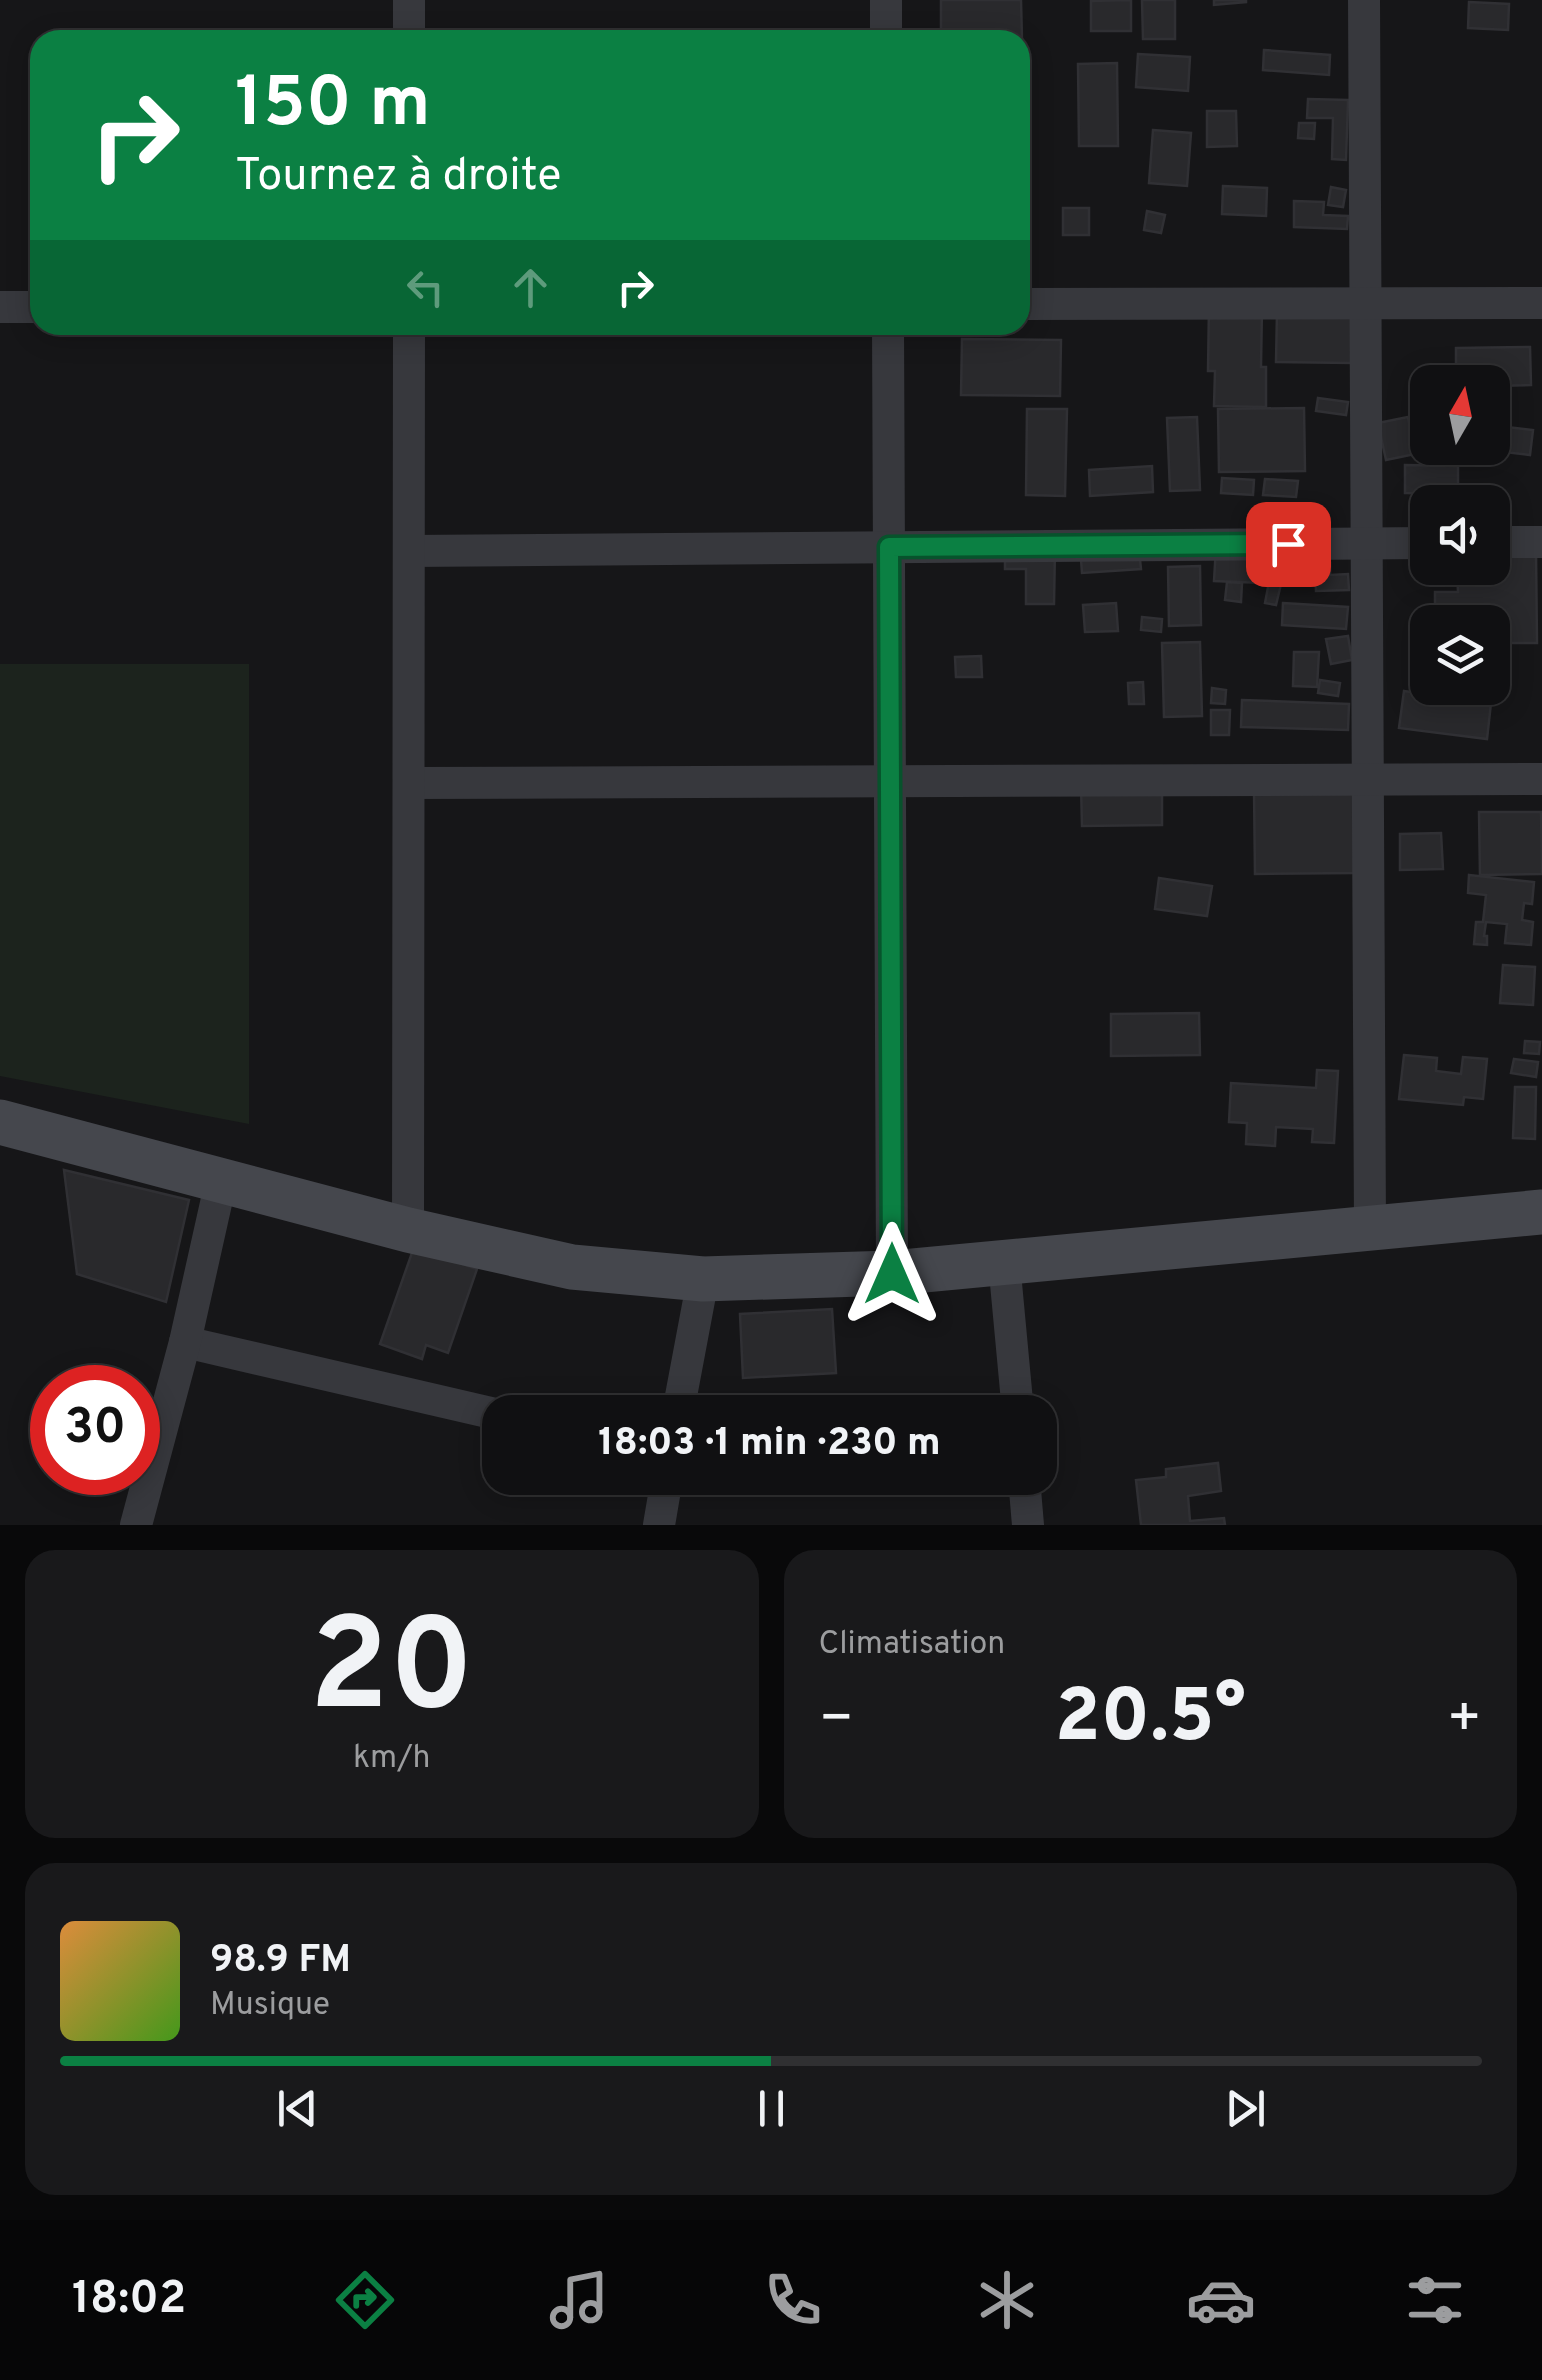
<!DOCTYPE html>
<html lang="fr">
<meta charset="utf-8">
<style>
:root{--surface:#101012;--page:#19191b;--text:#f1f3f6;--muted:#9c9d9f;--line:#303032;--accent:#0b8043}
body{margin:0;font-family:Overpass,sans-serif;background:var(--page);color:var(--text);height:100vh;display:flex;flex-direction:column;font-size:38px;white-space:nowrap}
*{box-sizing:border-box;margin:0}
p{font-size:32px;color:var(--muted)}
.icon{flex:none;width:55px;height:55px;fill:none;stroke:currentColor;stroke-width:2;stroke-linecap:round;stroke-linejoin:round}
.map{position:relative;height:1525px;overflow:hidden}
.details{display:flex;flex-direction:column;gap:25px;padding:25px;background:#09090a;flex:1}
.details>*{flex:none}
.banner{position:absolute;left:30px;top:30px;width:1000px;height:305px;border-radius:30px;box-shadow:0 5px 25px #0003,0 0 0 2px var(--line);background:#0b8043;color:#fff;overflow:hidden}
.needle{width:65px;rotate:9deg}
.fabs{position:absolute;left:1410px;top:365px;display:grid;gap:20px}
.fabs a{display:grid;place-items:center;width:100px;height:100px;border-radius:20px;background:var(--surface);box-shadow:0 5px 25px #0003,0 0 0 2px var(--line);font-size:50px}
.speed{position:absolute;left:30px;top:1365px;display:flex;gap:20px;font-size:50px;font-weight:700;text-align:center}
.speed>*{display:grid;place-content:center;width:130px;height:130px;border-radius:50%;background:var(--surface);box-shadow:0 5px 25px #0003,0 0 0 2px var(--line);line-height:1}
.speed .limit{border:15px solid #d22;background:#fff;color:#111}
.pin{position:absolute;display:grid;place-items:center;width:85px;height:85px;color:#fff;margin:-42px;border-radius:20px;box-shadow:0 5px 15px #0006}
.me{position:absolute;width:110px;margin:-55px;rotate:0deg;stroke-linejoin:round;filter:drop-shadow(0 0 8px #0008)}
.turn{display:flex;align-items:center;gap:35px;height:210px;padding:0 40px;font-size:45px}
.turn .icon{width:130px;height:130px;stroke-width:2.5}
.turn b{display:block;font-size:70px;line-height:85px}
.lanes{display:flex;align-items:center;height:95px;padding:0 40px;background:#0003;justify-content:center;gap:50px;direction:ltr}
.lanes .off{opacity:.35}
.big{font-size:75px;font-weight:800;line-height:1.1}
.details .tile{flex:1;display:flex;flex-direction:column;justify-content:center;gap:15px;min-width:0;padding:0 35px;border-radius:30px;background:var(--page)}
.details .dial{align-items:center;gap:0}
.dial b{font-size:130px;line-height:1}
.song{display:flex;align-items:center;gap:30px}
.cover{width:120px;height:120px;border-radius:15px;background:linear-gradient(135deg,hsl(30 70% 55%),hsl(100 70% 35%))}
.played{height:10px;border-radius:5px;background:linear-gradient(90deg,var(--accent) 50%,var(--line) 50%)}
.keys{display:flex;justify-content:space-around;direction:ltr}
.heat{display:flex;justify-content:space-between;align-items:center;font-size:55px;direction:ltr}
.details .tiles{flex:1;display:grid;gap:25px;grid-template-columns:1fr 1fr}
.tile:last-child{grid-column:span 2}
.trip{position:absolute;left:482px;top:1395px;width:575px;height:100px;border-radius:30px;background:var(--surface);box-shadow:0 5px 25px #0003,0 0 0 2px var(--line);font-weight:800;line-height:100px;text-align:center}
.menu{display:flex;height:160px;justify-content:space-around;align-items:center;background:#060607;color:var(--muted)}
.menu .icon{width:70px;height:70px}
.menu .on{color:var(--accent)}
.menu b{font-size:45px;color:var(--text)}
.map>svg:first-child{display:block}
.green{fill:#1c231d}
.building{fill:#29292c;stroke:#303034;stroke-width:2.5}
.lines{fill:none;stroke-linecap:round;stroke-linejoin:round}
.minor{stroke:#37383d;stroke-width:32}
.secondary{stroke:#45474d;stroke-width:45}
.route-casing{stroke:#07532c;stroke-width:25}
.route{stroke:#0b8043;stroke-width:18}
</style>
<div class="map">
<svg width="1542" height="1525" viewBox="0 0 1542 1525">
<rect width="100%" height="100%" fill="#161618"/>
<!-- green -->
<path class="green" d="M0 664H249V1124L0 1076Z"/>
<!-- building -->
<g class="building">
<path d="M941 0H1021L1022 40H941Z"/>
<path d="M1131 0V31H1091V1Z"/>
<path d="M1142 0H1175V39H1143Z"/>
<path d="M1214 0H1246V2L1214 5Z"/>
<path d="M1469 2 1509 4 1508 30 1468 28Z"/>
<path d="M1264 50 1330 55 1329 75 1263 70Z"/>
<path d="M1138 54 1190 57 1188 91 1136 87Z"/>
<path d="M1117 63 1118 146H1079L1078 64Z"/>
<path d="M1308 99 1348 100 1346 160 1332 159 1333 118H1307Z"/>
<path d="M1207 111H1236L1237 146 1207 147Z"/>
<path d="M1299 123H1315L1314 139 1298 138Z"/>
<path d="M1153 130 1191 133 1187 186 1149 183Z"/>
<path d="M1223 186 1267 188 1266 216 1222 214Z"/>
<path d="M1331 187 1346 190 1343 207 1328 205Z"/>
<path d="M1294 201 1324 202 1323 215 1348 216 1347 229 1294 227Z"/>
<rect x="1063" y="208" width="26" height="27"/>
<path d="M1147 211 1165 215 1161 233 1144 230Z"/>
<path d="M1209 306 1262 307 1261 367H1266V407L1214 406 1215 371H1208Z"/>
<path d="M1277 312 1352 314 1351 363 1276 362Z"/>
<path d="M809 325H872V333L809 332Z"/>
<path d="M962 339 1061 340 1060 396 961 395Z"/>
<path d="M1530 347 1531 385 1492 386V382H1456V348Z"/>
<path d="M1318 398 1348 402 1346 415 1316 411Z"/>
<path d="M1304 408 1305 471 1219 472 1218 409Z"/>
<path d="M1027 409H1067L1065 496 1026 495Z"/>
<path d="M1197 417 1200 490 1170 491 1167 418Z"/>
<path d="M1408 417 1415 454 1386 460 1378 423Z"/>
<path d="M1507 427 1533 430 1530 455 1504 452Z"/>
<path d="M1405 465 1458 466V494L1405 493Z"/>
<path d="M1152 466 1153 492 1090 496 1089 470Z"/>
<path d="M1222 478 1254 480 1253 495 1221 493Z"/>
<path d="M1265 479 1298 481 1296 497 1263 495Z"/>
<path d="M1138 541 1141 569 1082 573 1080 545Z"/>
<path d="M1005 547 1055 548 1054 604H1026V569H1005Z"/>
<path d="M1216 547 1265 549 1263 583 1214 581Z"/>
<path d="M1492 550H1536L1537 643H1492V622H1435V592H1458L1457 568H1492Z"/>
<path d="M1277 552 1301 555 1299 574 1274 571Z"/>
<path d="M1330 563V575L1348 574 1349 590 1316 591 1315 564Z"/>
<path d="M1200 566 1201 625 1169 626 1168 567Z"/>
<path d="M1227 582 1242 583 1241 602 1225 600Z"/>
<path d="M1269 582 1281 584 1276 605 1265 603Z"/>
<path d="M1116 603 1118 631 1085 632 1083 605Z"/>
<path d="M1283 603 1348 607 1346 629 1282 625Z"/>
<path d="M1142 617 1162 619 1161 632 1141 630Z"/>
<path d="M1348 636 1352 660 1331 664 1326 639Z"/>
<path d="M1200 642 1202 716 1164 717 1162 643Z"/>
<path d="M1294 652H1319L1317 687 1293 686Z"/>
<path d="M981 656 982 677H956L955 657Z"/>
<path d="M1320 680 1340 683 1338 696 1318 693Z"/>
<path d="M1143 682 1144 704H1129L1128 683Z"/>
<path d="M1212 688 1226 690 1225 704 1211 703Z"/>
<path d="M1404 691 1491 703 1487 739 1399 728Z"/>
<path d="M1242 700 1349 704 1348 730 1241 727Z"/>
<path d="M1211 710H1230L1229 735H1211Z"/>
<path d="M1162 784V825L1082 826 1081 785Z"/>
<path d="M1355 789 1356 873 1255 874 1254 790Z"/>
<path d="M1479 812H1541L1542 874 1480 875Z"/>
<path d="M1441 833 1443 869 1400 870V834Z"/>
<path d="M1469 875 1534 882 1532 904 1524 903 1522 920 1533 922 1531 945 1505 943 1507 924 1486 922 1484 936H1487V945L1474 944 1476 922H1483L1486 895 1468 893Z"/>
<path d="M1159 878 1212 886 1207 916 1155 909Z"/>
<path d="M1503 965 1535 967 1533 1005 1500 1003Z"/>
<path d="M1199 1013 1200 1055 1111 1056V1014Z"/>
<path d="M1525 1041 1540 1042 1539 1054 1524 1053Z"/>
<path d="M1404 1055 1437 1058 1436 1071 1461 1074 1463 1057 1487 1059 1483 1099 1464 1097 1463 1105 1399 1099Z"/>
<path d="M1514 1059 1538 1062 1536 1077 1511 1073Z"/>
<path d="M1317 1070 1338 1071 1334 1143 1312 1142 1313 1129 1276 1127 1275 1146 1246 1144 1247 1123 1229 1122 1231 1083 1316 1088Z"/>
<path d="M1515 1087H1536L1535 1139 1513 1138Z"/>
<path d="M64 1170 189 1200 166 1302 77 1274Z"/>
<path d="M414 1247 477 1269 448 1353 426 1345 422 1359 380 1344Z"/>
<path d="M832 1309 836 1373 743 1378 740 1314Z"/>
<path d="M1218 1463 1221 1491 1188 1496 1190 1521 1224 1518 1225 1525H1141L1136 1480 1166 1477V1469Z"/>
</g>
<g class="lines">
<!-- minor -->
<g class="minor">
<path d="M409 0V40"/>
<path d="M886 0V40"/>
<path d="M1364 0 1370 1228"/>
<path d="M1020 304 1542 303"/>
<path d="M0 307H40"/>
<path d="M888 325 892 1273"/>
<path d="M1492 542H1542"/>
<path d="M409 551 1428 543"/>
<path d="M409 783 1542 779"/>
<path d="M408 1230 409 325"/>
<path d="M1004 1262 1018 1412"/>
<path d="M185 1342 500 1415"/>
<path d="M678 1412 703 1279"/>
<path d="M1024 1478 1028 1525"/>
<path d="M136 1525 185 1342 221 1181"/>
<path d="M659 1525 667 1478"/>
</g>
<!-- secondary -->
<path class="secondary" d="M0 1122 408 1230 572 1267 703 1279 892 1273 1542 1212"/>
</g>
<g class="lines">
<defs>
<path id="route" d="M892 1274 889 547 1288 544"/>
</defs>
<!-- route casing -->
<use href="#route" class="route-casing"/>
<!-- route -->
<use href="#route" class="route"/>
</g>
</svg>
<div class="fabs">
<a><svg class="needle" viewBox="-14 -14 28 28"><path d="M0-13l5 13h-10z" fill="#e53935"/><path d="M0 13l5-13h-10z" fill="#9c9d9f"/></svg></a>
<a><svg class="icon" aria-label="sound" viewBox="0 0 24 24"><path d="M4 9h4l5-4v14l-5-4H4zM17 9q2 3 0 6"/></svg></a>
<a><svg class="icon" aria-label="layers" viewBox="0 0 24 24"><path d="M12 4l9 5-9 5-9-5zM3 14l9 5 9-5"/></svg></a>
</div>
<div class="speed"><div class="limit">30</div></div>
<div class="pin" style="left:1288px;top:544px;background:#d93025"><svg class="icon" aria-label="arrive" viewBox="0 0 24 24"><path d="M6 21V4h12l-3 4 3 4H6"/></svg></div>
<svg class="me" style="left:892px;top:1274px" viewBox="-20 -20 40 40"><path d="M0-17L14 15 0 8-14 15z" fill="#0b8043" stroke="#fff" stroke-width="4"/></svg>
<div class="trip">18:03 · 1 min · 230 m</div>
<div class="banner">
<div class="turn"><svg class="icon" aria-label="right" viewBox="0 0 24 24"><path d="M7 20v-9h11M14 6l5 5-5 5"/></svg><div><b>150 m</b>Tournez à droite</div></div>
<div class="lanes"><svg class="icon off" aria-label="left" viewBox="0 0 24 24"><path d="M17 20v-9H6M10 6l-5 5 5 5"/></svg><svg class="icon off" aria-label="ahead" viewBox="0 0 24 24"><path d="M12 20V5M6 11l6-6 6 6"/></svg><svg class="icon" aria-label="right" viewBox="0 0 24 24"><path d="M7 20v-9h11M14 6l5 5-5 5"/></svg></div>
</div>
</div>
<section class="details">
<div class="tiles">
<div class="tile dial"><b>20</b><p>km/h</p></div>
<div class="tile"><p>Climatisation</p>
<div class="heat"><a>−</a><b class="big">20.5°</b><a>+</a></div>
</div>
<div class="tile">
<div class="song"><i class="cover"></i><div><b>98.9 FM</b><p>Musique</p></div></div>
<div class="played"></div>
<div class="keys"><svg class="icon" aria-label="previous" viewBox="0 0 24 24"><path d="M18 5L8 12l10 7zM5 5v14"/></svg><svg class="icon" aria-label="pause" viewBox="0 0 24 24"><path d="M8 5v14M16 5v14"/></svg><svg class="icon" aria-label="next" viewBox="0 0 24 24"><path d="M6 5l10 7-10 7zM19 5v14"/></svg></div>
</div>
</div>
</section>
<nav class="menu">
<b>18:02</b>
<svg class="icon on" aria-label="directions" viewBox="0 0 24 24"><path d="M12 3l9 9-9 9-9-9zM9 14v-3h6M13 9l2 2-2 2"/></svg>
<svg class="icon" aria-label="music" viewBox="0 0 24 24"><path d="M9 18V5l10-2v13"/><circle cx="6" cy="18" r="3"/><circle cx="16" cy="16" r="3"/></svg>
<svg class="icon" aria-label="phone" viewBox="0 0 24 24"><path d="M5 4h4l2 5-3 2q2 4 5 5l2-3 5 2v4C11 20 4 13 5 4z"/></svg>
<svg class="icon" aria-label="climate" viewBox="0 0 24 24"><path d="M12 3v18M4 7l16 10M4 17L20 7"/></svg>
<svg class="icon" aria-label="car" viewBox="0 0 24 24"><path d="M5 17H2v-5l4-1 3-4h7l3 4 3 1v5h-3M9 17h6M6 11h13"/><circle cx="7" cy="17" r="2"/><circle cx="17" cy="17" r="2"/></svg>
<svg class="icon" aria-label="filters" viewBox="0 0 24 24"><path d="M4 7h16M4 17h16"/><circle cx="9" cy="7" r="2"/><circle cx="15" cy="17" r="2"/></svg>
</nav>
